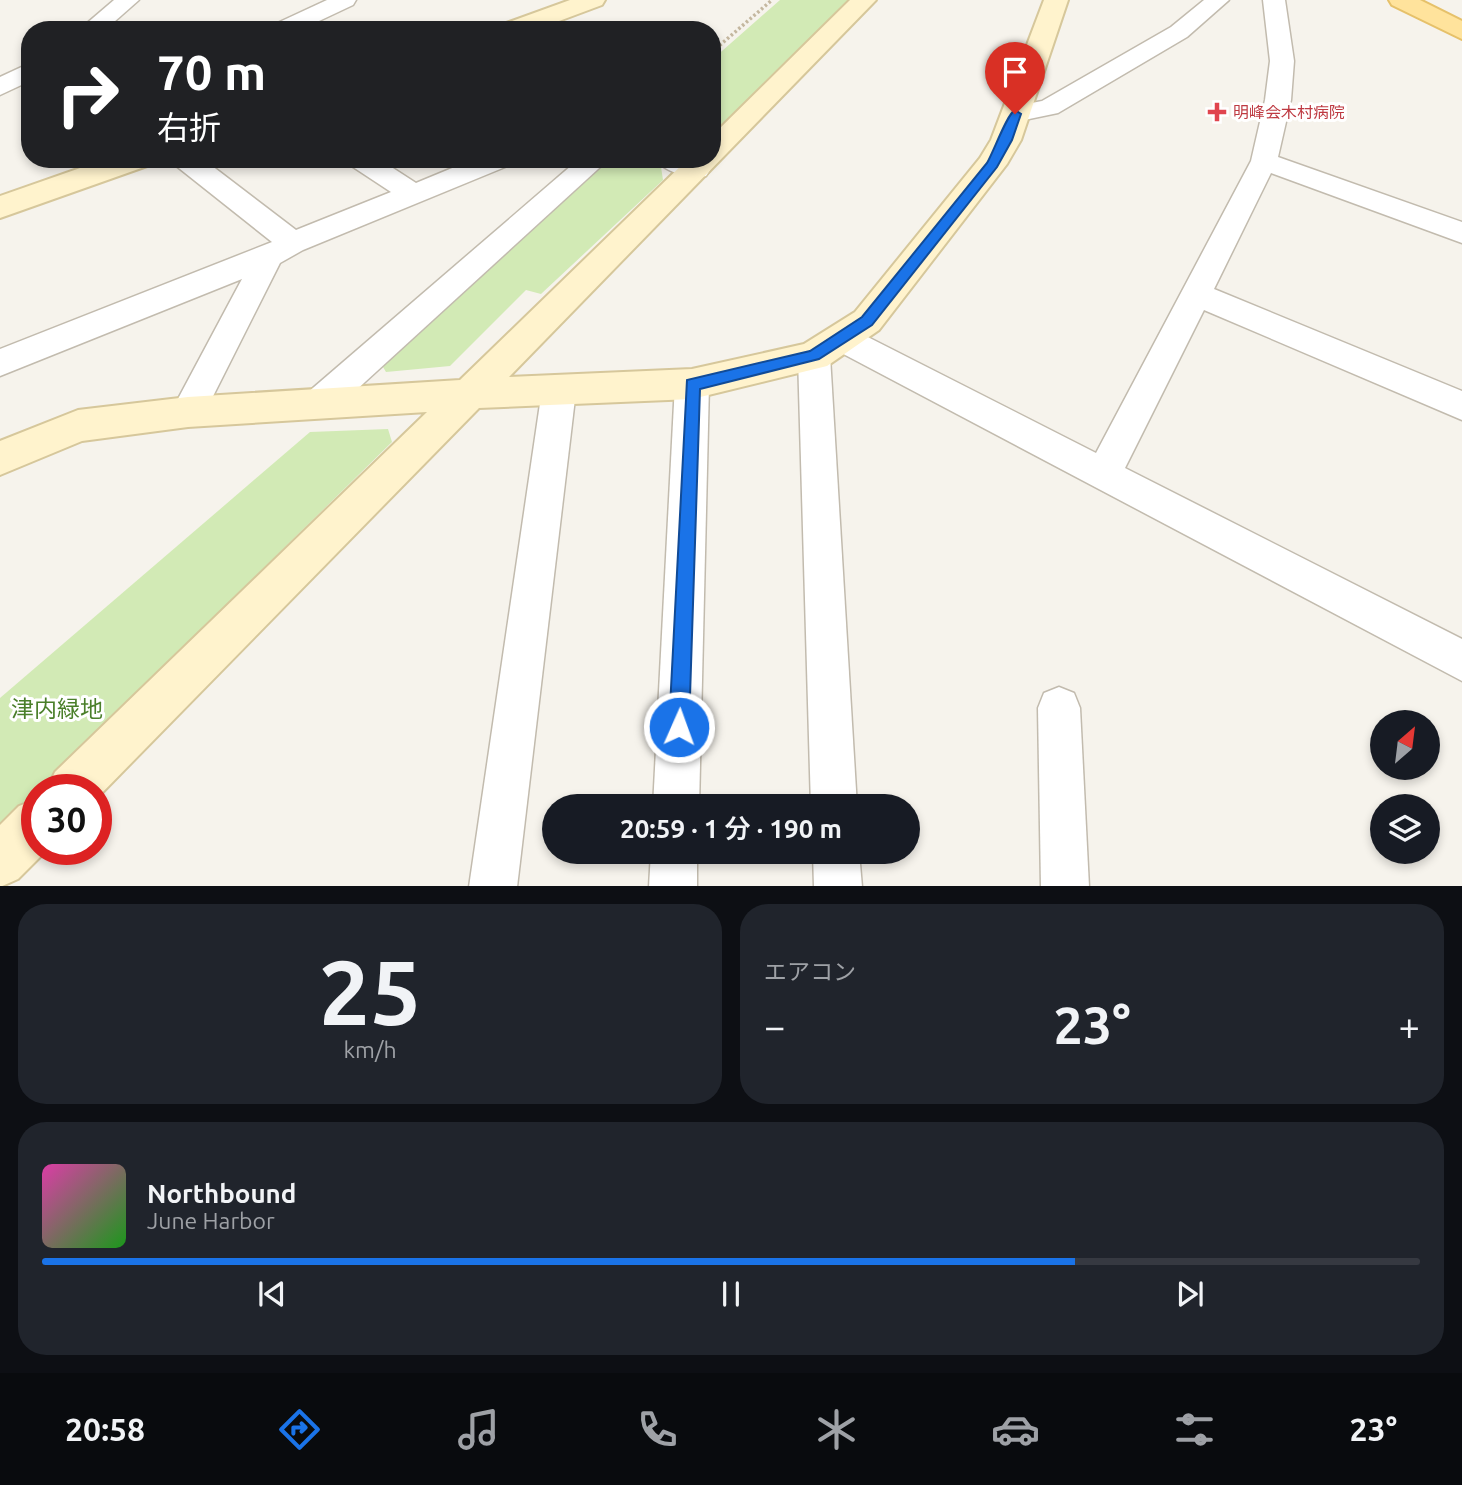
<!DOCTYPE html>
<html lang="ja">
<meta charset="utf-8">
<style>
:root{--surface:#171b24;--page:#20242c;--text:#f1f3f6;--muted:#9ea1a6;--line:#363941;--accent:#1a73e8}
body{margin:0;font-family:Ubuntu,"Noto Sans JP",sans-serif;background:var(--page);color:var(--text);height:100vh;display:flex;flex-direction:column;font-size:26px;white-space:nowrap}
*{box-sizing:border-box;margin:0}
p{font-size:23px;color:var(--muted)}
.icon{flex:none;width:38px;height:38px;fill:none;stroke:currentColor;stroke-width:2;stroke-linecap:round;stroke-linejoin:round}
.map{position:relative;height:886px;overflow:hidden}
.side{display:flex;flex-direction:column;gap:18px;padding:18px;background:#0d0f14;flex:1}
.side>*{flex:none}
.hud{position:absolute;left:21px;top:21px;width:700px;height:147px;border-radius:28px;box-shadow:0 4px 10px #0003;background:#202124;color:#fff;overflow:hidden}
.needle{width:46px;rotate:28deg}
.tools{position:absolute;left:1370px;top:710px;display:grid;gap:14px}
.tools a{display:grid;place-items:center;width:70px;height:70px;border-radius:50%;background:var(--surface);box-shadow:0 4px 10px #0003;font-size:35px}
.speed{position:absolute;left:21px;top:774px;display:flex;gap:14px;font-size:35px;font-weight:700;text-align:center}
.speed>*{display:grid;place-content:center;width:91px;height:91px;border-radius:50%;background:var(--surface);box-shadow:0 4px 10px #0003;line-height:1}
.speed .limit{border:10px solid #d22;background:#fff;color:#111}
.pin{position:absolute;display:grid;place-items:center;width:60px;height:60px;color:#fff;margin:-72px -30px;border-radius:50% 50% 50% 0;rotate:-45deg;box-shadow:0 0 7px #0007}
.pin .icon{rotate:45deg}
.me{position:absolute;width:77px;margin:-38px;rotate:2deg;stroke-linejoin:round;filter:drop-shadow(0 0 5px #0008)}
.turn{display:flex;align-items:center;gap:24px;height:147px;padding:0 21px;font-size:32px}
.turn .icon{width:91px;height:91px;stroke-width:2.5}
.turn b{display:block;font-size:49px;line-height:60px}
.big{font-size:52px;font-weight:600;line-height:1.1}
.side .tile{flex:1;display:flex;flex-direction:column;justify-content:center;gap:10px;min-width:0;padding:0 24px;border-radius:28px;background:var(--page)}
.side .dial{align-items:center;gap:0}
.dial b{font-size:91px;line-height:1}
.song{display:flex;align-items:center;gap:21px}
.cover{width:84px;height:84px;border-radius:10px;background:linear-gradient(135deg,hsl(320 70% 55%),hsl(120 70% 35%))}
.played{height:7px;border-radius:4px;background:linear-gradient(90deg,var(--accent) 75%,var(--line) 75%)}
.keys{display:flex;justify-content:space-around;direction:ltr}
.heat{display:flex;justify-content:space-between;align-items:center;font-size:38px;direction:ltr}
.side .tiles{flex:1;display:grid;gap:18px;grid-template-columns:1fr 1fr}
.tile:last-child{grid-column:span 2}
.trip{position:absolute;left:542px;top:794px;width:378px;height:70px;border-radius:35px;background:var(--surface);box-shadow:0 4px 10px #0003;font-weight:600;line-height:70px;text-align:center}
.dock{display:flex;height:112px;justify-content:space-around;align-items:center;background:#090b0e;color:var(--muted)}
.dock .icon{width:49px;height:49px}
.dock .current{color:var(--accent)}
.dock b{font-size:32px;color:var(--text)}
.map>svg:first-child{display:block}
.green{fill:#d2eab5}
.lines{fill:none;stroke-linecap:round;stroke-linejoin:round}
.street-casing{stroke:#c2bbae;stroke-width:3}
.secondary-casing{stroke:#d6c79b;stroke-width:4}
.primary-casing{stroke:#e6c16a;stroke-width:4}
.path{stroke:#c4b79f;stroke-width:3.5;stroke-dasharray:2.5 2.5;stroke-linecap:butt}
.street{fill:#fff;fill-rule:evenodd}
.secondary{fill:#fff3cd;fill-rule:evenodd}
.primary{fill:#ffe39c;fill-rule:evenodd}
.route{fill:#1a73e8;stroke:#114b97;stroke-width:2}
.health-dot{fill:#e0444e;stroke:#fff;stroke-width:2.5}
.labels{text-anchor:middle;dominant-baseline:central;stroke-width:6;stroke-linejoin:round;paint-order:stroke}
.far-health-label{font-size:16px;fill:#be3a42;stroke:#fff;text-anchor:start}
.near-park-label{font-size:23px;fill:#4a7f2a;stroke:#fff}
</style>
<div class="map">
<svg width="1462" height="887" viewBox="0 0 1462 887">
<rect width="100%" height="100%" fill="#f6f3ec"/>
<!-- green -->
<g class="green">
<path d="M780 0H848L712 139V89L721 68 714 58Z"/>
<path d="M604 159H641L661 167 663 180 541 294 526 290 450 366 386 372 380 362Z"/>
<path d="M388 429 392 442 0 827V698L310 432Z"/>
</g>
<g class="lines">
<defs>
<g id="street">
<path d="M114 0H139L105 30H79Z"/>
<path d="M327 0H356L353 5 300 30H270L273 25Z"/>
<path d="M1204 0H1229L1187 37 1058 113 1015 122 1006 120 1002 114 1006 108 1042 101 1171 27Z"/>
<path d="M1263 0H1285L1294 61 1291 100 1278 157 1462 222V243L1271 173 1214 289 1462 391V420L1204 310 1125 468 1462 639V681L832 348 827 339 832 330 843 327 854 330 1096 453 1251 161 1265 100 1270 61Z"/>
<path d="M30 63V81L0 95V77Z"/>
<path d="M172 159H203L296 230 391 192 350 165 347 159H379L416 183 474 159H513L510 165 303 250 280 263 200 422 188 426 176 422 171 412 242 279 0 376V349L272 242 175 165Z"/>
<path d="M579 159H609L330 414 318 418 306 414 301 404 306 394Z"/>
<path d="M656 159C673 159 699 154 710 170L706 176C691 180 664 172 656 159Z"/>
<path d="M814 343 825 347 830 356 857 807H811L798 356 803 347Z"/>
<path d="M692 371 704 375 709 384 699 807H653L675 384 680 375Z"/>
<path d="M559 377 571 380 576 390 517 887H469L542 390 547 380Z"/>
<path d="M1059 687 1074 693 1080 708 1089 887H1041L1038 708 1044 693Z"/>
<path d="M651 852H697V887H649Z"/>
<path d="M813 852H859L862 887H814Z"/>
</g>
<g id="secondary">
<path d="M570 0H605L602 5 535 30H497L501 25Z"/>
<path d="M850 0H876L509 377 692 369 804 344 855 312 980 158 991 140 1044 0H1068L1021 140 1007 164 879 330 827 366 692 399 479 408 96 799V789H47L55 772 427 412 188 427 82 441 0 475V441L78 410 188 397 460 380 688 159H712V136Z"/>
<path d="M106 159H152L147 166 0 218V196Z"/>
<path d="M37 799V849H48L18 879 0 887V825L19 806Z"/>
</g>
<path id="primary" d="M1389 0H1420L1462 21V39L1392 5Z"/>
</defs>
<!-- street casing -->
<use href="#street" class="street-casing"/>
<!-- secondary casing -->
<use href="#secondary" class="secondary-casing"/>
<!-- primary casing -->
<use href="#primary" class="primary-casing"/>
<!-- path -->
<path class="path" d="M712 52 772 0"/>
<!-- street -->
<use href="#street" class="street"/>
<!-- secondary -->
<use href="#secondary" class="secondary"/>
<!-- primary -->
<use href="#primary" class="primary"/>
</g>
<!-- route -->
<path class="route" d="M1015 110 1021 114 1012 140 997 167 872 325 819 359 700 389 689 727 686 734 679 737 672 734 669 727 687 380 810 351 862 317 987 163C994 151 1007 114 1015 110Z"/>
<!-- markers -->
<path class="health-dot" d="M1213.5 101.5h7v7h7v7h-7v7h-7v-7h-7v-7h7z"/>
<g class="labels">
<!-- far-health labels -->
<g class="far-health-label">
<text x="1233" y="112">明峰会木村病院</text>
</g>
<!-- near-park labels -->
<g class="near-park-label">
<text x="57" y="708">津内緑地</text>
</g>
</g>
</svg>
<div class="tools">
<a><svg class="needle" viewBox="-14 -14 28 28"><path d="M0-13l5 13h-10z" fill="#e53935"/><path d="M0 13l5-13h-10z" fill="#9ea1a6"/></svg></a>
<a><svg class="icon" aria-label="layers" viewBox="0 0 24 24"><path d="M12 4l9 5-9 5-9-5zM3 14l9 5 9-5"/></svg></a>
</div>
<div class="speed"><div class="limit">30</div></div>
<div class="pin" style="left:1015px;top:114px;background:#d93025"><svg class="icon" aria-label="arrive" viewBox="0 0 24 24"><path d="M6 21V4h12l-3 4 3 4H6"/></svg></div>
<svg class="me" style="left:679px;top:727px" viewBox="-20 -20 40 40"><circle r="17" fill="#1a73e8" stroke="#fff" stroke-width="3"/><path d="M0-11L8 9 0 5-8 9z" fill="#fff"/></svg>
<div class="trip">20:59 · 1 分 · 190 m</div>
<div class="hud">
<div class="turn"><svg class="icon" aria-label="right" viewBox="0 0 24 24"><path d="M7 20v-9h11M14 6l5 5-5 5"/></svg><div><b>70 m</b>右折</div></div>
</div>
</div>
<section class="side">
<div class="tiles">
<div class="tile dial"><b>25</b><p>km/h</p></div>
<div class="tile"><p>エアコン</p>
<div class="heat"><a>−</a><b class="big">23°</b><a>+</a></div>
</div>
<div class="tile">
<div class="song"><i class="cover"></i><div><b>Northbound</b><p>June Harbor</p></div></div>
<div class="played"></div>
<div class="keys"><svg class="icon" aria-label="previous" viewBox="0 0 24 24"><path d="M18 5L8 12l10 7zM5 5v14"/></svg><svg class="icon" aria-label="pause" viewBox="0 0 24 24"><path d="M8 5v14M16 5v14"/></svg><svg class="icon" aria-label="next" viewBox="0 0 24 24"><path d="M6 5l10 7-10 7zM19 5v14"/></svg></div>
</div>
</div>
</section>
<nav class="dock">
<b>20:58</b>
<svg class="icon current" aria-label="directions" viewBox="0 0 24 24"><path d="M12 3l9 9-9 9-9-9zM9 14v-3h6M13 9l2 2-2 2"/></svg>
<svg class="icon" aria-label="music" viewBox="0 0 24 24"><path d="M9 18V5l10-2v13"/><circle cx="6" cy="18" r="3"/><circle cx="16" cy="16" r="3"/></svg>
<svg class="icon" aria-label="phone" viewBox="0 0 24 24"><path d="M5 4h4l2 5-3 2q2 4 5 5l2-3 5 2v4C11 20 4 13 5 4z"/></svg>
<svg class="icon" aria-label="climate" viewBox="0 0 24 24"><path d="M12 3v18M4 7l16 10M4 17L20 7"/></svg>
<svg class="icon" aria-label="car" viewBox="0 0 24 24"><path d="M5 17H2v-5l4-1 3-4h7l3 4 3 1v5h-3M9 17h6M6 11h13"/><circle cx="7" cy="17" r="2"/><circle cx="17" cy="17" r="2"/></svg>
<svg class="icon" aria-label="filters" viewBox="0 0 24 24"><path d="M4 7h16M4 17h16"/><circle cx="9" cy="7" r="2"/><circle cx="15" cy="17" r="2"/></svg>
<b>23°</b>
</nav>
